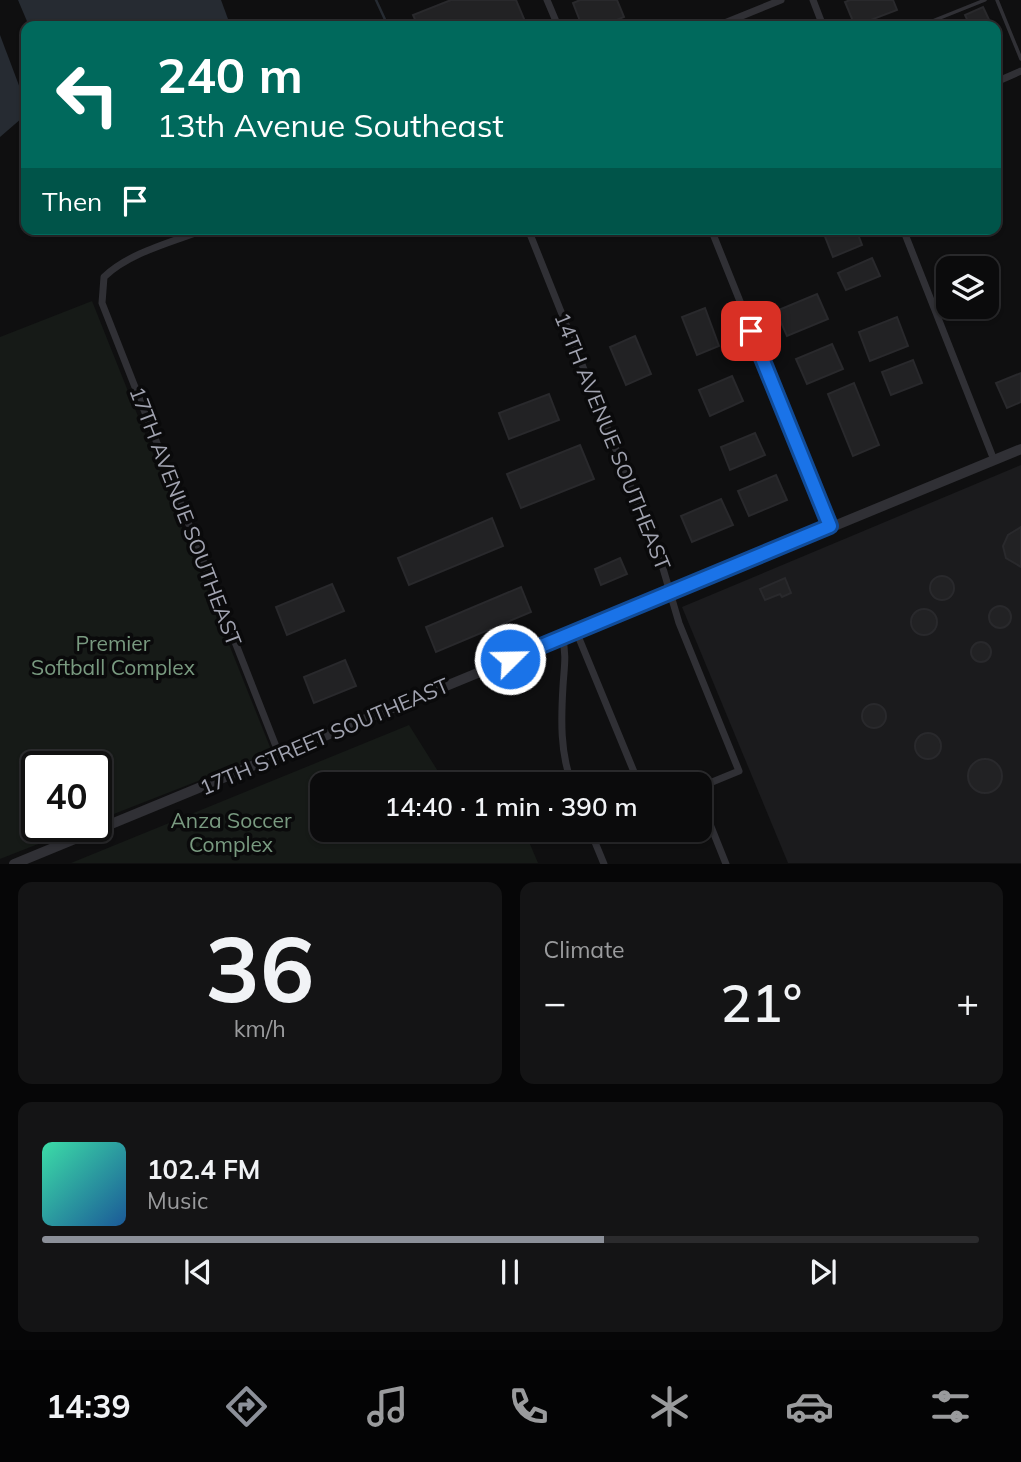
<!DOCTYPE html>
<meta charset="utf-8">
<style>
:root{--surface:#0b0b0c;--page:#141415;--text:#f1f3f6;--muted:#9a9b9d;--line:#2b2b2d;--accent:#8c9099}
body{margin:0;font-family:Mulish,sans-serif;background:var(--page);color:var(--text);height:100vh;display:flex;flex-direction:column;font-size:26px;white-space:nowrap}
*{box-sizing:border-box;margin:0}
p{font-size:23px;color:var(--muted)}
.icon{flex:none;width:38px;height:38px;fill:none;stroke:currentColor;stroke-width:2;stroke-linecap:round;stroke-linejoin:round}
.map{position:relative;height:864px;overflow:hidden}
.side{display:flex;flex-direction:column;gap:18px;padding:18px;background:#060607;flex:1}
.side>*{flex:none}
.top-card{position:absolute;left:21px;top:21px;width:980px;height:214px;border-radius:14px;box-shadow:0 2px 5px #0004,0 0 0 2px var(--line);background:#00695c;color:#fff;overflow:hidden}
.controls{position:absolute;left:936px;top:256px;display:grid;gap:14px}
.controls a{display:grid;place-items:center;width:63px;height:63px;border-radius:14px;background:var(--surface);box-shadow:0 2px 5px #0004,0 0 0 2px var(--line);font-size:35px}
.speed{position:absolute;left:21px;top:751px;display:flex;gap:14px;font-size:35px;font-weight:700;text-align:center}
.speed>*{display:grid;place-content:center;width:91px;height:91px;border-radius:50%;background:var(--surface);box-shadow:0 2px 5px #0004,0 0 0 2px var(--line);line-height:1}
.speed .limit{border:4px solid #111;border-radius:10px;background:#fff;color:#111}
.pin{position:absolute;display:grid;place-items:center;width:60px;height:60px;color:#fff;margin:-30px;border-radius:14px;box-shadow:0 4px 10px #0006}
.me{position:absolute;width:77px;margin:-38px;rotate:67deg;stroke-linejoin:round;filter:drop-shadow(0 0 5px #0008)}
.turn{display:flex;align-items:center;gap:24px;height:147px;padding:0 21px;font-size:32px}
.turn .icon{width:91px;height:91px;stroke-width:2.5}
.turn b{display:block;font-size:49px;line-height:60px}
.then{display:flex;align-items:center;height:66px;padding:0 21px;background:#0003;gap:14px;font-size:26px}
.big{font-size:52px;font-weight:600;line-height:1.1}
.side .card{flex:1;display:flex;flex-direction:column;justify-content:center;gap:10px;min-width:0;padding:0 24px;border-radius:14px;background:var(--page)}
.side .dial{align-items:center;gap:0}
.dial b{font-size:91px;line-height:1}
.song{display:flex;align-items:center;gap:21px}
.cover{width:84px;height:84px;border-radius:10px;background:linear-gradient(135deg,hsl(160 70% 55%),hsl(210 70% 35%))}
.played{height:7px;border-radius:4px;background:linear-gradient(90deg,var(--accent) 60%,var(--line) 60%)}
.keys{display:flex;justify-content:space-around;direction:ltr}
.heat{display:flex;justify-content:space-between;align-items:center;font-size:38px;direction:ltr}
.side .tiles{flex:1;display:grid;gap:18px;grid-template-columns:1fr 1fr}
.card:last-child{grid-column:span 2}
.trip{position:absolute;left:310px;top:772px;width:402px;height:70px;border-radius:14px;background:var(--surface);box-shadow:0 2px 5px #0004,0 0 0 2px var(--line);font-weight:600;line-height:70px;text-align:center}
.menu{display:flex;height:112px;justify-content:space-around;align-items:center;background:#040405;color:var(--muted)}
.menu .icon{width:49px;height:49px}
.menu .current{color:var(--accent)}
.menu b{font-size:32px;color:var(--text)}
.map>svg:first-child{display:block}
.built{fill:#1b1b1d}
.green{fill:#161a17}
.water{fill:#262b32}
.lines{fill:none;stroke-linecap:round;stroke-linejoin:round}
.stream{stroke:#262b32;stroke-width:2.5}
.building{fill:#222224;stroke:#29292c;stroke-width:2}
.service{stroke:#303035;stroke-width:3.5}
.minor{stroke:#303035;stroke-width:7}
.tertiary{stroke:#303035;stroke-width:10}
.route-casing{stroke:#114b97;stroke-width:18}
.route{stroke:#1a73e8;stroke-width:12}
.labels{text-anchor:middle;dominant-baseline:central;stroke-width:7;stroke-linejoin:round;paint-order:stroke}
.street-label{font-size:21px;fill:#a1a3b0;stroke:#0a0a0b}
.park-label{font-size:21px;fill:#799a80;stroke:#0a0a0b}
</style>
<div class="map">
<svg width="1021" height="864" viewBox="0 0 1021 864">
<rect width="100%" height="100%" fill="#0f0f10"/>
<!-- built -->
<path class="built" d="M1021 465V863H788L682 607Z"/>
<!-- green -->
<g class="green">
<path d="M92 301 272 752 96 821V766H37V826H84L0 859V337Z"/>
<path d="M409 725 446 784H322V830H524L538 863H71Z"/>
</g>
<!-- water -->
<g class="water">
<path d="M18 0H221L228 19 225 26H29Z"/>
<path d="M0 35 26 104 22 118 0 137Z"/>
</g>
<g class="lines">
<!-- stream -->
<path class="stream" d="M376 0 388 26"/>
</g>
<!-- building -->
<g class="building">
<path d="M451 0H516L527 26H418L413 15Z"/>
<path d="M580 0H617L624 17 602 26H582L573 3Z"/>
<path d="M850 0H893L897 10 855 26 845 2Z"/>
<path d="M983 7 992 26H970L965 15Z"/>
<path d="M822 229H856L862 245 833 257Z"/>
<path d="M872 258 880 276 846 290 838 273Z"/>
<path d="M817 294 828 319 787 336 776 311Z"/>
<path d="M705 308 719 346 697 355 682 317Z"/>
<path d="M897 317 908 346 870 361 859 332Z"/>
<path d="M635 336 651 374 626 385 610 347Z"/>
<path d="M832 344 843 369 807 384 796 359Z"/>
<path d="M913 360 922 383 891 395 882 372Z"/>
<path d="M1021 373V402L1007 408 996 383Z"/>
<path d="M732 376 743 401 710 416 699 390Z"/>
<path d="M854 383 879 445 853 456 828 394Z"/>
<path d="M549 394 559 420 509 439 499 413Z"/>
<path d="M755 433 765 455 730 470 721 447Z"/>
<path d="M580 445 594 479 521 508 507 474Z"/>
<path d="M776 475 787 500 749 516 738 491Z"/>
<path d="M721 499 733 525 692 542 681 516Z"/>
<path d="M492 518 503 546 409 585 398 558Z"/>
<path d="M1021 527V567L1006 558 1003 546 1008 535Z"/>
<path d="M620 558 627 574 601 585 595 569Z"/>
<circle cx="942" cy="588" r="12"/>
<path d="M785 578 791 593 782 597 780 594 765 600 760 589Z"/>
<path d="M332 584 344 611 287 635 276 607Z"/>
<path d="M521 587 531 612 436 652 426 627Z"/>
<circle cx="1000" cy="617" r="11"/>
<circle cx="924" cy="622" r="13"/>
<circle cx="981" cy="652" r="10"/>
<path d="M345 660 356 686 314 703 304 677Z"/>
<circle cx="874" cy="716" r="12"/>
<circle cx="928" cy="746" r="13"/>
<circle cx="985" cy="776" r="17"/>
</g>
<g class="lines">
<!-- service -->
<g class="service">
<path d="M997 0 1021 59"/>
<path d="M920 26 985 0"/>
</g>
<!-- minor -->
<g class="minor">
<path d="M547 0 558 26"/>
<path d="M813 0 823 26"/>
<path d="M717 26 781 0"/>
<path d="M996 82 1021 71"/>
<path d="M206 229C173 242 130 252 104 277L102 303 279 754"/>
<path d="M528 229 662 565 679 623 739 771 700 787"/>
<path d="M711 229 830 526"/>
<path d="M903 229 994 460"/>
<path d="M576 631 639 784"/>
<path d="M562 637C567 654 564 669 563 686 561 719 560 753 572 784"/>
<path d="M700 799 726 864"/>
<path d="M590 830 604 864"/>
</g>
<!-- tertiary -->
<path class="tertiary" d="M14 864 1021 449"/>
</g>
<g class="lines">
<defs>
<path id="route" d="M510 659 830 526 751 331"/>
</defs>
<!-- route casing -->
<use href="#route" class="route-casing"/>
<!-- route -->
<use href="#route" class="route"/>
</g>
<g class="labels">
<!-- street labels -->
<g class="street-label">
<text transform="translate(613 441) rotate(68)">14TH AVENUE SOUTHEAST</text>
<text transform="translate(186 516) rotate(69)">17TH AVENUE SOUTHEAST</text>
<text transform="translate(324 736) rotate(-23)">17TH STREET SOUTHEAST</text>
</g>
<!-- park labels -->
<g class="park-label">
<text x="113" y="643">Premier<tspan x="113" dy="24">Softball Complex</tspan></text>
<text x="231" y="820">Anza Soccer<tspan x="231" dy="24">Complex</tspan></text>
</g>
</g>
</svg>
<div class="controls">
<a><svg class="icon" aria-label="layers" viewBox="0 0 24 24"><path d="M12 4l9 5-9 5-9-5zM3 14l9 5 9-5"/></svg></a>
</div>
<div class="speed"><div class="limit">40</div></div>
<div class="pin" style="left:751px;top:331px;background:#d93025"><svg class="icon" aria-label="arrive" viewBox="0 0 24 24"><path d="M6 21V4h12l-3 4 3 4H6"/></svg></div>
<svg class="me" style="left:510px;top:659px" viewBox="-20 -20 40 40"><circle r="17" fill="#1a73e8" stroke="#fff" stroke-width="3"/><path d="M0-11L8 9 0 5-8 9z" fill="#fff"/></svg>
<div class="trip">14:40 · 1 min · 390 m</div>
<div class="top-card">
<div class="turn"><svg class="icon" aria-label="left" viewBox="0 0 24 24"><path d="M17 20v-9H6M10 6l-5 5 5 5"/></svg><div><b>240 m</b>13th Avenue Southeast</div></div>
<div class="then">Then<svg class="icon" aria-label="arrive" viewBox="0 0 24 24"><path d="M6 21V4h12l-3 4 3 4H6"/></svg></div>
</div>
</div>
<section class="side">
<div class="tiles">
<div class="card dial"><b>36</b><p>km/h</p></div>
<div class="card"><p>Climate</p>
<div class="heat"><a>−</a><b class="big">21°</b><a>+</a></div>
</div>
<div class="card">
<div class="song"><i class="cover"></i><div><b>102.4 FM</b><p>Music</p></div></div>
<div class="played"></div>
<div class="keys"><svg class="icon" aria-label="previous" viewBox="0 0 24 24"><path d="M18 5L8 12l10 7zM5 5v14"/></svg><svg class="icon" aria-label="pause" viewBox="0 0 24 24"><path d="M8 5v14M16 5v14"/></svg><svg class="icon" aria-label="next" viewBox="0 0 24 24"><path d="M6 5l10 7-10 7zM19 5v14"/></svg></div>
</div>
</div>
</section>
<nav class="menu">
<b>14:39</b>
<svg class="icon current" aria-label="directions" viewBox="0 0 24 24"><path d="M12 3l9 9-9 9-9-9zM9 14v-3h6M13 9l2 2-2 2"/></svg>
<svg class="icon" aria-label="music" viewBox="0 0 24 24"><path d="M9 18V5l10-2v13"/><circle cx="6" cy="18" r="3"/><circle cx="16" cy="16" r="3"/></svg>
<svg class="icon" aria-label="phone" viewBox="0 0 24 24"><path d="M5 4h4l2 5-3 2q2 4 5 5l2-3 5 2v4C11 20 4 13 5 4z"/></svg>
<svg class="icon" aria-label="climate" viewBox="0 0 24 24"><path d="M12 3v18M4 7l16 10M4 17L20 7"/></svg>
<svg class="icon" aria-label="car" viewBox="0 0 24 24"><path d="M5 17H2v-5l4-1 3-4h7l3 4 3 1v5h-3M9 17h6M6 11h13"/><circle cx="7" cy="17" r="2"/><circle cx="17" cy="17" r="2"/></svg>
<svg class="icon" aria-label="filters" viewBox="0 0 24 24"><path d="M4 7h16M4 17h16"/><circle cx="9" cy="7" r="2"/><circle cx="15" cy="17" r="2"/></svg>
</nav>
